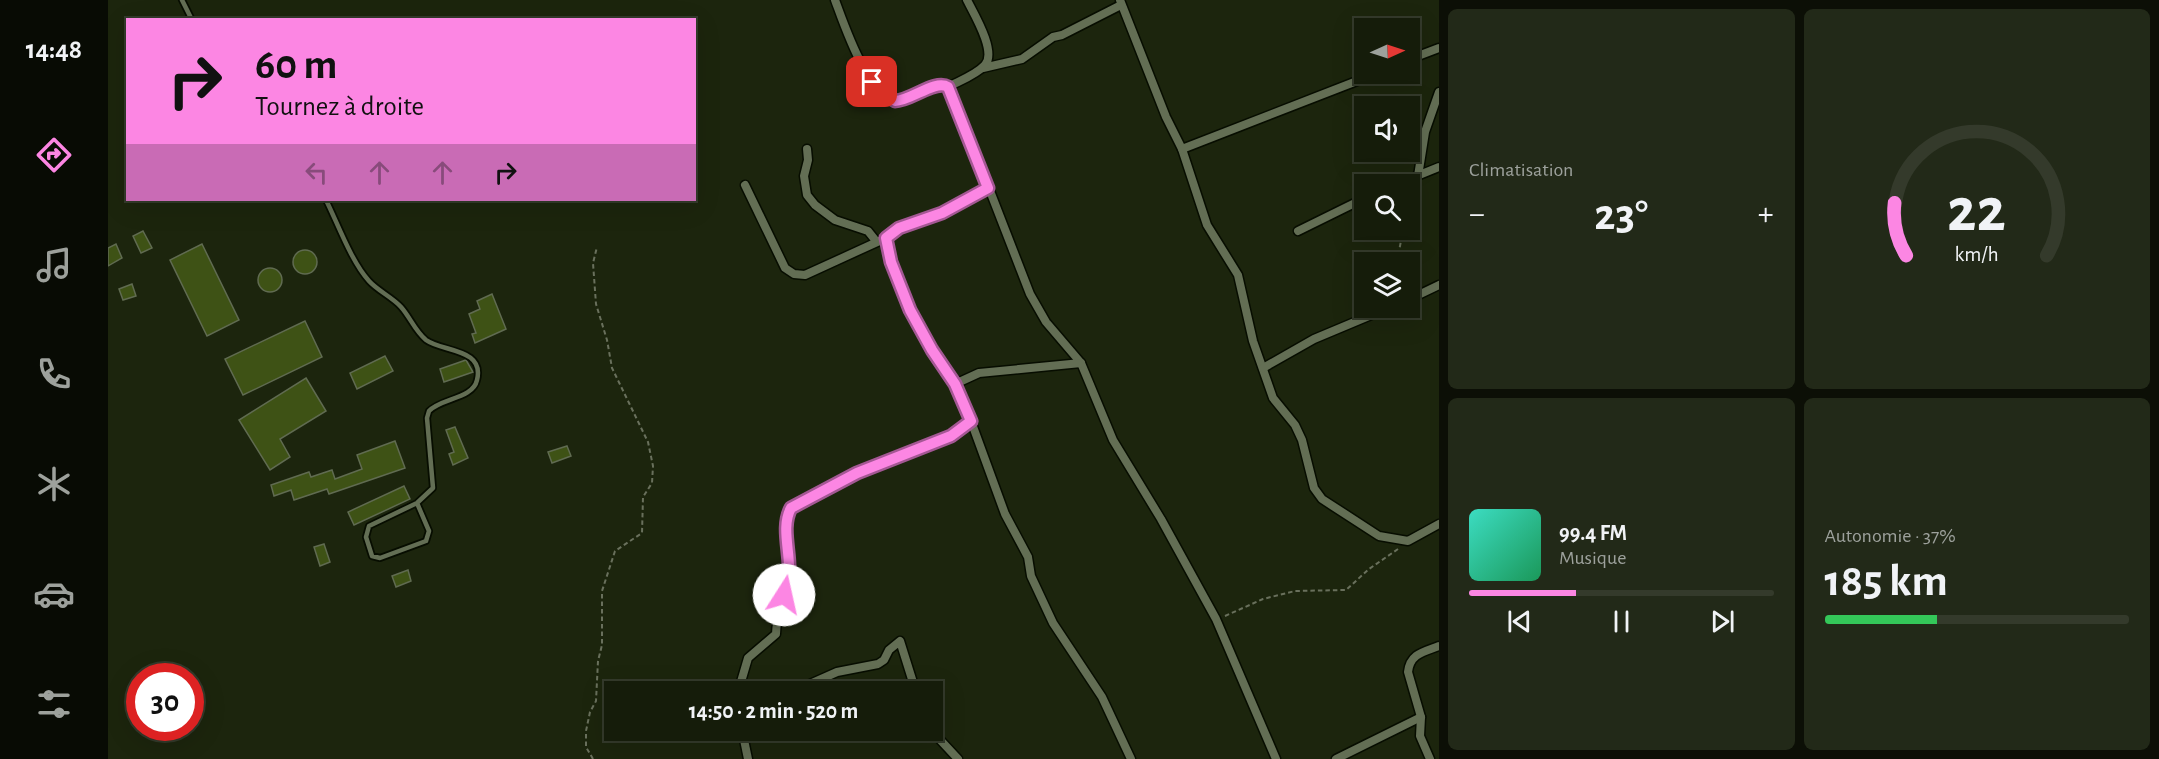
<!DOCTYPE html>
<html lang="fr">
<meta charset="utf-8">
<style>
:root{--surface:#151c0a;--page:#222918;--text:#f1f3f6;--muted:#9da19c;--line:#343a2b;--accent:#fc86e3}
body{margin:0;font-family:"Alegreya Sans",sans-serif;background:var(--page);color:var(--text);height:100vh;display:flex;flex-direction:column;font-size:22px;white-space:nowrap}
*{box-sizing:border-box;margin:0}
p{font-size:20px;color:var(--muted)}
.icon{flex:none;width:33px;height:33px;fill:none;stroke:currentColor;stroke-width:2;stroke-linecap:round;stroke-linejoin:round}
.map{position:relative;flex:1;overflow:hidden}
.side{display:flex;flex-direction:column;gap:9px;padding:9px;background:#0c0f06;width:720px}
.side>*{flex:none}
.hud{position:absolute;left:18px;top:18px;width:570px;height:183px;border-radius:0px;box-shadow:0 6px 24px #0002,0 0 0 2px var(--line);background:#fc86e3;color:#111;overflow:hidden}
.needle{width:39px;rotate:87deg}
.buttons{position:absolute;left:1246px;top:18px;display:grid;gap:12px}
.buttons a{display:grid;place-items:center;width:66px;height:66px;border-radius:0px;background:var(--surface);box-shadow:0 6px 24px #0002,0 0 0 2px var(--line);font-size:30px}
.speed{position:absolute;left:18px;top:663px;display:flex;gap:12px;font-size:30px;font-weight:700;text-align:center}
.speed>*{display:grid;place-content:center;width:78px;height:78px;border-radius:50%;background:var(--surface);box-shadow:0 6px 24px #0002,0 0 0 2px var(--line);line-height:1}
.speed .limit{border:9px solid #d22;background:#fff;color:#111}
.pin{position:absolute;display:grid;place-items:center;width:51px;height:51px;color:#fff;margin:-26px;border-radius:12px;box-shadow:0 3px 9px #0006}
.me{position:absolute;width:66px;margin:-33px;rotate:10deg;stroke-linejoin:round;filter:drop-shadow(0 0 4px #0008)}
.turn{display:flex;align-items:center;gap:21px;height:126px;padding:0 30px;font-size:27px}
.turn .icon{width:78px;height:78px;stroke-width:2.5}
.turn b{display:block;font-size:42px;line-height:51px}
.lanes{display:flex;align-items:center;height:57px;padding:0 30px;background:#0003;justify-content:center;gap:30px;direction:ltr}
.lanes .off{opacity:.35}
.big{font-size:45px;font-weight:700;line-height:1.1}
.side .card{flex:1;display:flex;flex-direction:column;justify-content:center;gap:9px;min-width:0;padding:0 21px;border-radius:9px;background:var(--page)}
.side .dial{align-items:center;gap:0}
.dial svg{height:156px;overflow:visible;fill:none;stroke:var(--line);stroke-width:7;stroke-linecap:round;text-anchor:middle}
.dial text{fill:var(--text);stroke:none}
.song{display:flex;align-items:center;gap:18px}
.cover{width:72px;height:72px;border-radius:9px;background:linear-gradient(135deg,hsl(170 70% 55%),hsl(150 70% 35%))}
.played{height:6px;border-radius:3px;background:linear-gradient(90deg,var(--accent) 35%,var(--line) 35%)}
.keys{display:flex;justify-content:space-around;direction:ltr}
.heat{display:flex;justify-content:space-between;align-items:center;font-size:33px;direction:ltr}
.charge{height:9px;border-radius:4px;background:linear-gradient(90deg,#34c759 37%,var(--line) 0)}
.side .tiles{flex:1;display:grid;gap:9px;grid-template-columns:repeat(2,1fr)}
.trip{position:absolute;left:496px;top:681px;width:339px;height:60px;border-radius:0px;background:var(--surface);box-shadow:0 6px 24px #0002,0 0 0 2px var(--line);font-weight:700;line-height:60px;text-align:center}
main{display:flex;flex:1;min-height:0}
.dock{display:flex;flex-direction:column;width:108px;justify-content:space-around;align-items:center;background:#080b04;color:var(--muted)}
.dock .icon{width:42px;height:42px}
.dock .current{color:var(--accent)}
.dock b{font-size:27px;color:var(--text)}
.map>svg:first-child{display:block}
.building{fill:#3e5215;stroke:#606b51;stroke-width:1.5}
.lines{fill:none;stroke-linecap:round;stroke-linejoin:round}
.lane-casing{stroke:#070d00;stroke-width:8}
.street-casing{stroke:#070d00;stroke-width:11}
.path{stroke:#69705c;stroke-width:2;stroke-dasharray:4.5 3;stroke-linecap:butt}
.lane{stroke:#636e54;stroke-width:4.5}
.street{stroke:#636e54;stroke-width:8}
.route-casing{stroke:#a45794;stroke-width:15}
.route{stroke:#fc86e3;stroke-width:10}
</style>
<main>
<nav class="dock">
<b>14:48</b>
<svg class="icon current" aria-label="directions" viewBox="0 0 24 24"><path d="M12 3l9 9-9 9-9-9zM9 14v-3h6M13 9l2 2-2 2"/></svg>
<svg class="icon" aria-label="music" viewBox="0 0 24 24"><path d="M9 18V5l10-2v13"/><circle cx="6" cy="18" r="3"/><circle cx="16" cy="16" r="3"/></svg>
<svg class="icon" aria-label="phone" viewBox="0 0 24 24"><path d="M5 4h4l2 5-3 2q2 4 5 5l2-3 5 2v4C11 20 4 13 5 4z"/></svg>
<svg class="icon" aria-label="climate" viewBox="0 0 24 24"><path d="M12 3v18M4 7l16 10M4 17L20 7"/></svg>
<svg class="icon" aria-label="car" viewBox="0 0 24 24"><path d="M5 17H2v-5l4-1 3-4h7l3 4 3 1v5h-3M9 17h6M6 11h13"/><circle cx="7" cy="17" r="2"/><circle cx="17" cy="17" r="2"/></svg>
<svg class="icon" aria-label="filters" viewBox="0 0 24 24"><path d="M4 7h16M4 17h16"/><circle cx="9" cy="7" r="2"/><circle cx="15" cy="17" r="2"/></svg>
</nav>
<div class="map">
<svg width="1331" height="759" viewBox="0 0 1331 759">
<rect width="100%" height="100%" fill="#1c250d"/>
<!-- building -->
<g class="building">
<path d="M35 231 44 248 33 253 25 236Z"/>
<path d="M8 244 14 258 0 266V248Z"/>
<path d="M94 244 131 320 99 336 62 260Z"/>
<circle cx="197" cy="262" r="12"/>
<circle cx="162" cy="280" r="12"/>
<path d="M24 284 28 296 15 300 11 289Z"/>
<path d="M384 294 398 329 367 343 364 334 368 333 361 314 372 309 369 301Z"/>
<path d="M197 321 214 357 135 395 117 359Z"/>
<path d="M277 356 285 371 249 389 242 373Z"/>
<path d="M358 360 365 372 336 382 332 369Z"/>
<path d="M198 378 218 411 172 439 182 457 162 470 131 420Z"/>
<path d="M347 427 360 458 345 465 341 454 346 452 338 430Z"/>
<path d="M287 441 297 468 221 494 219 489 186 500 183 490 166 496 163 485 201 472 203 477 224 470 227 479 254 469 249 455Z"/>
<path d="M459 446 463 456 444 463 440 452Z"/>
<path d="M296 486 302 499 246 525 240 512Z"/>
<path d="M216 544 222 562 212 566 206 547Z"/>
<path d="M300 570 303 581 288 587 284 576Z"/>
</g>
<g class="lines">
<defs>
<g id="lane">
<path d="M74 0 84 20"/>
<path d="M218 200C230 224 243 261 261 281 270 291 284 297 293 307 302 317 307 331 318 340 334 352 377 348 369 380 365 399 333 398 321 411L319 418 325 488 309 503 261 526 258 537 264 556 272 558 318 541 321 531 309 503"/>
</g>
<g id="street">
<path d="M727 0C736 24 761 101 792 101L836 84 844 93 922 294 938 322 973 363 1005 440 1053 519 1108 619 1168 759"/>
<path d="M1012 0 1058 117 1074 149 1099 225 1130 275 1145 341 1165 398 1187 425 1194 440 1206 488 1214 499 1271 536 1300 541 1331 524"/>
<path d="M1302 59 1331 48"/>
<path d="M875 68 914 59 945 37 954 35 1013 5"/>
<path d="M840 87C851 81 868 75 877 65 889 52 866 14 859 0"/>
<path d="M699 149 700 160 696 176 699 195 707 205 727 220 760 231 768 241"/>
<path d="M1074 149 1267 74"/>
<path d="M1310 176 1317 132 1331 92"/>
<path d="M1289 184 1331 167"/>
<path d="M637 185 677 268 686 274 697 275 778 238 800 224 834 213 880 188"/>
<path d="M1190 231 1257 198"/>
<path d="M778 238 783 262 802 310 824 350 847 384 863 421 897 514 920 557 923 576 945 623 994 697 1023 759"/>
<path d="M1302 299 1331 285"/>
<path d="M1155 368 1206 339 1280 308"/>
<path d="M847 384 871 373 973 363"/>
<path d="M630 692 640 658 668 634C668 613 679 595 681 574 683 553 672 527 683 508L749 473 842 437 863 421"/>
<path d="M684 692 729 672 770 664 776 660 781 650 792 641 808 692"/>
<path d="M634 730 640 759"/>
<path d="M823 730 850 759"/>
<path d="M1228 759 1313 717"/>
<path d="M1322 759 1312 736 1313 717 1300 672C1302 654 1315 652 1331 646"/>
</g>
</defs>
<!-- lane casing -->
<use href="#lane" class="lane-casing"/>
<!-- street casing -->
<use href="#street" class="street-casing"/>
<!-- path -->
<g class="path">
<path d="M1302 200 1306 188"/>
<path d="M1289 262 1295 230"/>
<path d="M1117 616 1155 599 1187 591 1238 590 1261 569 1290 549"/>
<path d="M485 759 478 747V731L482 712 488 701 490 661 494 645V591L507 551 534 533 535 497 544 483 545 466 540 442 504 368 499 340 488 304 485 263 489 247"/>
</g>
<!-- lane -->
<use href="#lane" class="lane"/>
<!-- street -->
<use href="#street" class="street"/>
</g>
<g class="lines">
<defs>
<path id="route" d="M676 595C678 587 681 579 681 571 682 551 673 526 683 508L749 473 843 436 863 421 847 384 824 350 802 310 783 262 778 238 791 228 834 213 880 188 840 87C827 79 803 101 787 101L764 82"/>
</defs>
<!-- route casing -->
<use href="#route" class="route-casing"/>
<!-- route -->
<use href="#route" class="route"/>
</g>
</svg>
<div class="buttons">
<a><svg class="needle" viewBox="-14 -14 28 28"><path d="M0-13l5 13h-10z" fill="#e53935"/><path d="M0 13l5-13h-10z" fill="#9da19c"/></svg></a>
<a><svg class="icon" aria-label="sound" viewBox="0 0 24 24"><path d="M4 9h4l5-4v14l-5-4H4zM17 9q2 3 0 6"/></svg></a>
<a><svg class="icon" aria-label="search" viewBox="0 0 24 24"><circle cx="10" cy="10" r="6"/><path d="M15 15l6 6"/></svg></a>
<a><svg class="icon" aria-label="layers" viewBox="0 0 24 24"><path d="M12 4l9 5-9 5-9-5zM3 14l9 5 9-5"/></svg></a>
</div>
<div class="speed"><div class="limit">30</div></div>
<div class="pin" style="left:764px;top:82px;background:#d93025"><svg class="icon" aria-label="arrive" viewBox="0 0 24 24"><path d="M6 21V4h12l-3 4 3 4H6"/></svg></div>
<svg class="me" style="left:676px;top:595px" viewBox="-20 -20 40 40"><circle r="19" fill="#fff"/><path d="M0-13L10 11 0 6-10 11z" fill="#fc86e3"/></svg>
<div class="trip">14:50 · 2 min · 520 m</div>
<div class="hud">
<div class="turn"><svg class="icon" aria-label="right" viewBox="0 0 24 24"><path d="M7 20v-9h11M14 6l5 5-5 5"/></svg><div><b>60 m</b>Tournez à droite</div></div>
<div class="lanes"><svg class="icon off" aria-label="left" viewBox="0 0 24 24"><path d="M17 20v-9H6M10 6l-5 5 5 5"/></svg><svg class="icon off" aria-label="ahead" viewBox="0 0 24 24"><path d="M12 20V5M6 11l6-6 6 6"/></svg><svg class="icon off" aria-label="ahead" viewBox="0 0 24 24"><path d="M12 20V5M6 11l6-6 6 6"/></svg><svg class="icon" aria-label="right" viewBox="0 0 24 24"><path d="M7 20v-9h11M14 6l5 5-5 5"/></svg></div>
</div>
</div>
<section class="side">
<div class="tiles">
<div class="card"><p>Climatisation</p>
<div class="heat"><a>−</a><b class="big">23°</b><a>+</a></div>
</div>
<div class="card dial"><svg viewBox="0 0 100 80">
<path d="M14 69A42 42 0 1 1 86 69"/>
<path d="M14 69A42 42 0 0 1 8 42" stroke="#fc86e3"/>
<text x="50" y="56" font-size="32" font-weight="700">22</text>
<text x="50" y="72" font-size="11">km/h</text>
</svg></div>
<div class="card">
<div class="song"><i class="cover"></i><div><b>99.4 FM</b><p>Musique</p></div></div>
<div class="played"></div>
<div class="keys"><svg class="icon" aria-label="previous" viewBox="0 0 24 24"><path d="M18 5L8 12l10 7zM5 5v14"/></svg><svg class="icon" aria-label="pause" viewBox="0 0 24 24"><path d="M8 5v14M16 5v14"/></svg><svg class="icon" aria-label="next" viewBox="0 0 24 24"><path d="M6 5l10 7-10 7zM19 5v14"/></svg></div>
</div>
<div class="card"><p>Autonomie · 37%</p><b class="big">185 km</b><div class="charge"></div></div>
</div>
</section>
</main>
